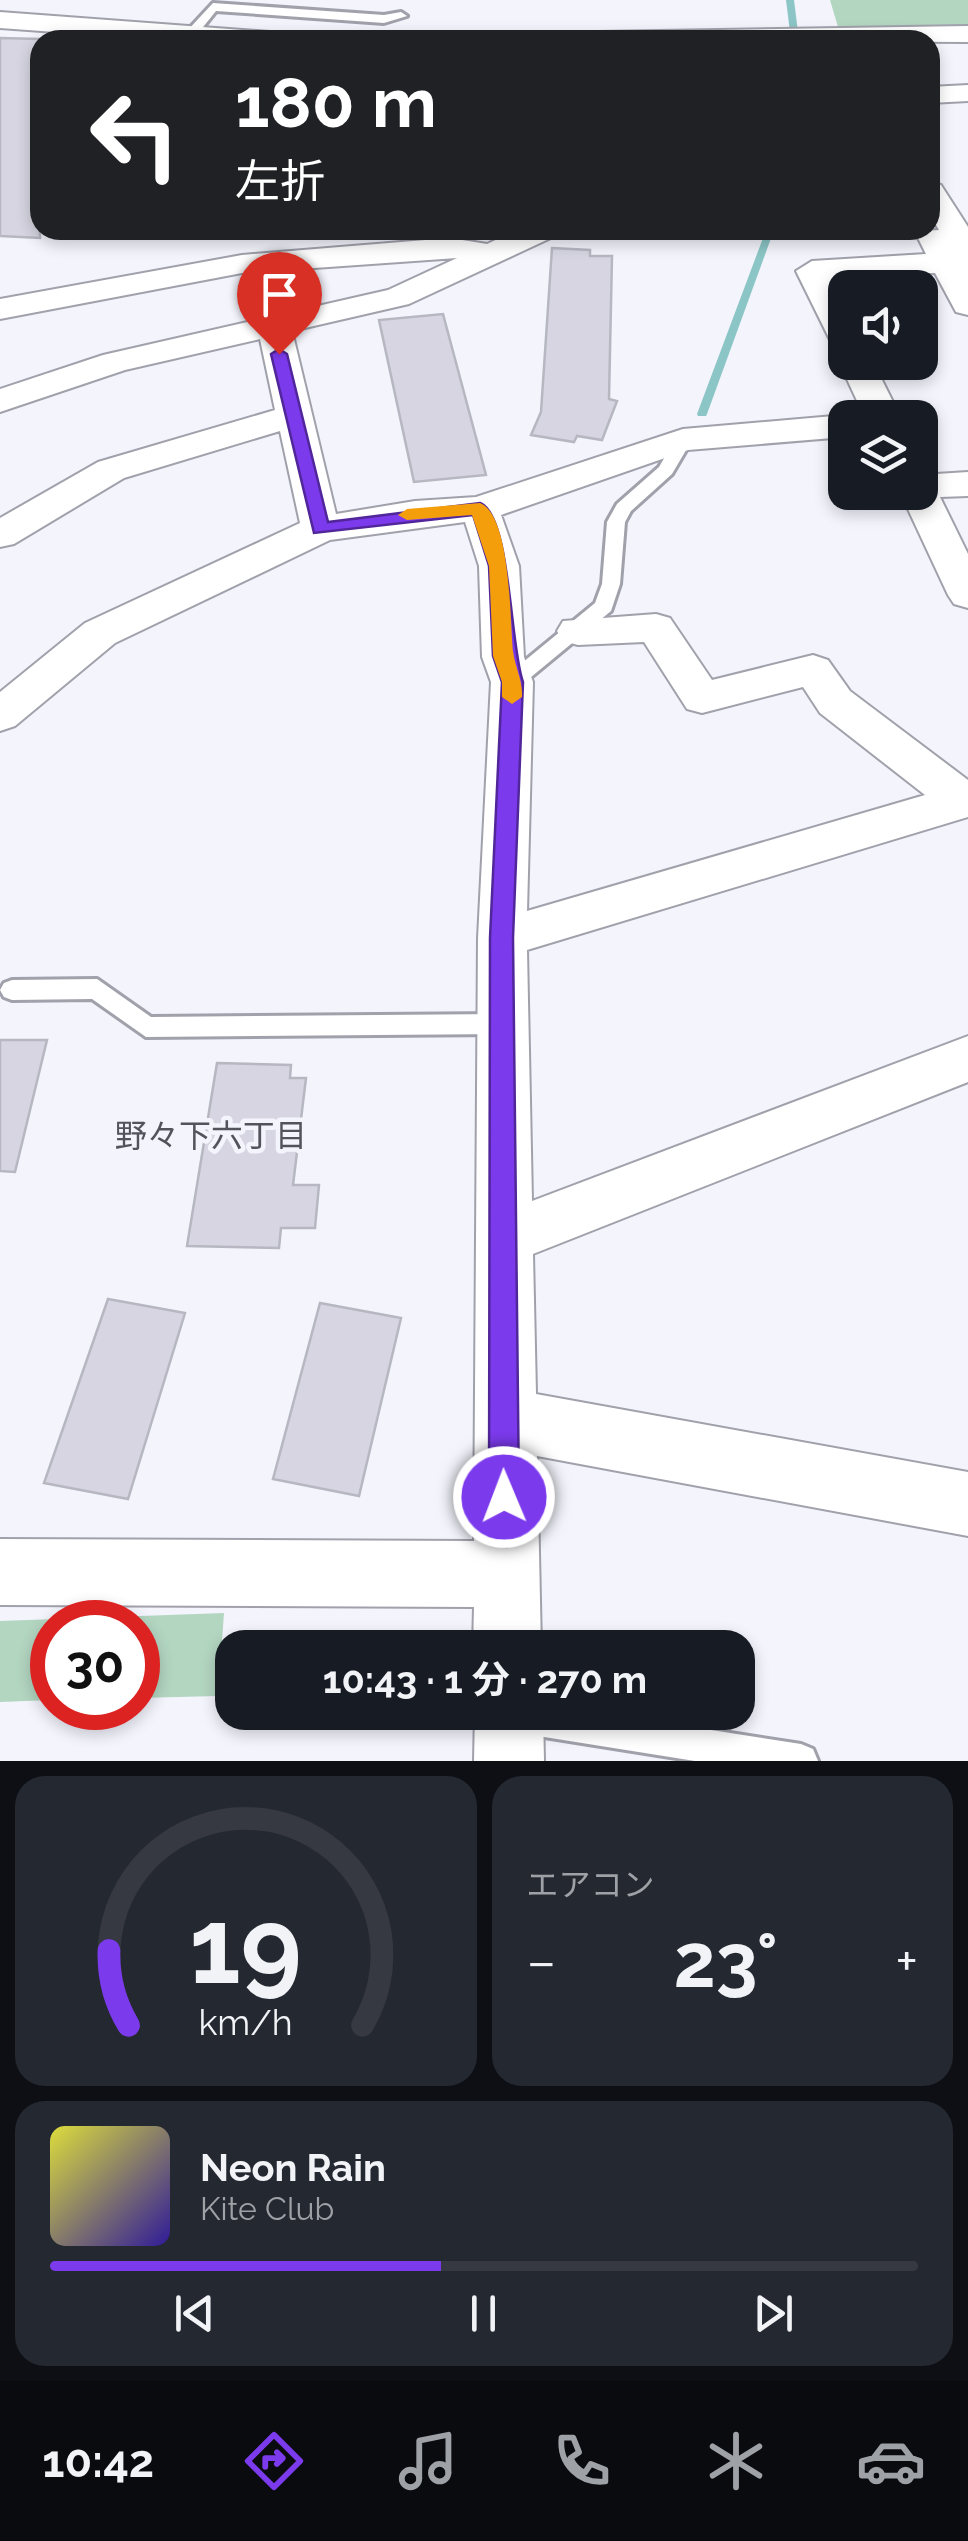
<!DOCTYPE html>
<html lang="ja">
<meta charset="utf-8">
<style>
:root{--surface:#171b24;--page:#242831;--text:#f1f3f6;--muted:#9ea1a6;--line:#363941;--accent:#7c3aed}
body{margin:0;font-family:Raleway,"Noto Sans JP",sans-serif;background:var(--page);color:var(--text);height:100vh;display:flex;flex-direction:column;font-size:38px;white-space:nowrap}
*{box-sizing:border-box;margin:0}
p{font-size:32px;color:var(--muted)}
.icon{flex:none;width:55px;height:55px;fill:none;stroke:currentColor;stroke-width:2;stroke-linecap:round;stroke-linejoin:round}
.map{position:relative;height:1761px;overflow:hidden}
.sheet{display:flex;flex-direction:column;gap:15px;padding:15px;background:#0d0f14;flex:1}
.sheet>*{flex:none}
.hud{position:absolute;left:30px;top:30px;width:910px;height:210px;border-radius:30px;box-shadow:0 5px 15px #0003;background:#202124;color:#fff;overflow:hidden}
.tools{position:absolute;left:828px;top:270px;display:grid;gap:20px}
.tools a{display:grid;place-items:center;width:110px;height:110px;border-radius:20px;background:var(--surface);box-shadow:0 5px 15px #0003;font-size:50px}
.speed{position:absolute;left:30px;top:1600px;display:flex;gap:20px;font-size:50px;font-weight:700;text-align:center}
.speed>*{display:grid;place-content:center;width:130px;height:130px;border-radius:50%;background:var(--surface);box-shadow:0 5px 15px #0003;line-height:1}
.speed .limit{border:15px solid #d22;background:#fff;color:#111}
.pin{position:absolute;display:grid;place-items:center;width:85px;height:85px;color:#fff;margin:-102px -42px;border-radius:50% 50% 50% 0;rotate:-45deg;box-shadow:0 0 10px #0007}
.pin .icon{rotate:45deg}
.me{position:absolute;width:110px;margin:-55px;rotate:359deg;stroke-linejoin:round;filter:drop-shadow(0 0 8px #0008)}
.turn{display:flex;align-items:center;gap:35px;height:210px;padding:0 40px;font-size:45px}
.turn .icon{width:130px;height:130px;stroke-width:2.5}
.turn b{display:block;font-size:70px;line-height:85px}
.big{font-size:75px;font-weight:700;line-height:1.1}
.sheet .widget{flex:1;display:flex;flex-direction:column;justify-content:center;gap:15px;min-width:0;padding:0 35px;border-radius:30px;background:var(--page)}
.sheet .dial{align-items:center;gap:0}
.dial svg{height:260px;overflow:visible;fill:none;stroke:var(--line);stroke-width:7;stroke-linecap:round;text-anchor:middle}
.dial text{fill:var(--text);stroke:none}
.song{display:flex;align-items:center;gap:30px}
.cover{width:120px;height:120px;border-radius:15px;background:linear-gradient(135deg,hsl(60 70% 55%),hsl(250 70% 35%))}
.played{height:10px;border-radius:5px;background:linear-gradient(90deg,var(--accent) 45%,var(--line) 45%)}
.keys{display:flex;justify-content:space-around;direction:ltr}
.heat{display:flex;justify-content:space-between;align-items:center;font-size:55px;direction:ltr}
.sheet .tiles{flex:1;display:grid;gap:15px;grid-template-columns:1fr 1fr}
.widget:last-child{grid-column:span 2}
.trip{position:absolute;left:215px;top:1630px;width:540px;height:100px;border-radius:30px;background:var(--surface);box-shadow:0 5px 15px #0003;font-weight:700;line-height:100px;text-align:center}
.tab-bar{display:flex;height:160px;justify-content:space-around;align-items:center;background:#090b0e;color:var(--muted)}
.tab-bar .icon{width:70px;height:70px}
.tab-bar .selected{color:var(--accent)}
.tab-bar b{font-size:45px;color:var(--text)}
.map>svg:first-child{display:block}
.green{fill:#b3d6c1}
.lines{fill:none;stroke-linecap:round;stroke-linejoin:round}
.stream{fill:#8cc5c5;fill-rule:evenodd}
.building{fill:#d6d5e1;stroke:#b7b7c2;stroke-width:2.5}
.service-casing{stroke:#a1a1ac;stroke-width:6}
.minor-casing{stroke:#a1a1ac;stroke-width:4}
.service{fill:#fff;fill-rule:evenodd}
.minor{fill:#fff;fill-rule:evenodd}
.route{fill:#7c3aed;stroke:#51269a;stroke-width:2.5}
.slow{fill:#f59e0b}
.labels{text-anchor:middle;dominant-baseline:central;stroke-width:9;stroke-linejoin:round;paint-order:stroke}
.neighbourhood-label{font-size:32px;fill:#53535c;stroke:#f4f4fd}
</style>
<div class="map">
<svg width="968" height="1761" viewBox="0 0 968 1761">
<rect width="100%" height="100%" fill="#f4f4fd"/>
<!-- green -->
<g class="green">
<path d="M830 0H968V28L849 30 838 27Z"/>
<path d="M224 1613 218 1696 138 1698V1622H52V1700L0 1702V1621Z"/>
</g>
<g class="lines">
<!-- stream -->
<g class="stream">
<path d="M786 0H794L799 40H791Z"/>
<path d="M766 230H774L707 414 706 416H698L697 414Z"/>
</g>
</g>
<!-- building -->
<g class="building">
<path d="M0 38 40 39V238L0 236Z"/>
<path d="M552 248 590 250V256H612L609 399 617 401 602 440 577 436 574 442 531 435 541 412Z"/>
<path d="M443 314 486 475 414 482 379 320Z"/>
<path d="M0 1040H47L15 1172 0 1171Z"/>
<path d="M217 1063 291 1065 290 1078H306L293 1185H319L315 1228H281L279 1248 187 1246Z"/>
<path d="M108 1299 185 1313 128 1499 44 1483Z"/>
<path d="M320 1303 401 1318 359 1496 273 1479Z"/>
</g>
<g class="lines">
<defs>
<g id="service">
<path d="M213 3 384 15 401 12 407 16 384 23 216 11 195 37H187V31Z"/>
<path d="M683 435 692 440 672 474 631 511 625 522 620 584 611 611 519 687H505L502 682 505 677 595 603 602 584 607 522 617 504 659 467 677 436Z"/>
<path d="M97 979 151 1017 502 1014 511 1017 514 1024 511 1031 502 1034 146 1037 92 999 12 1000 4 997 0 990 4 983 12 980Z"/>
<path d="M498 1712H596L801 1744 813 1749 818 1761H695L513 1732 501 1728Z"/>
</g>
<g id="minor">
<path d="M0 12 270 32 283 40H166L0 28Z"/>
<path d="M968 26V42L585 40 598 32Z"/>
<path d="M968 85V101L930 103V87Z"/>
<path d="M930 182 941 185 968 227V315L956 312 935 273 832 279 845 305V349L833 346 796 271 812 261 926 254 918 238 922 231 939 230 930 215Z"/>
<path d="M517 230H557L553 237 409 304 292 331 336 514 415 501 476 497 683 429 845 415 854 418H845V437L688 450 501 515 519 566 524 657 533 682 527 911 925 795 820 713 803 687 702 713 687 709 644 642 578 645 563 641 557 631 563 621 656 614 670 618 712 680 813 655 828 660 850 691 968 780V817L527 950 532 1201 968 1036V1082L533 1254 536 1394 968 1472V1536L537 1456 541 1648H473L474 1607 0 1605V1539L474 1541 478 938 491 682 482 657 479 566 465 522 330 540 115 643 15 726 0 731V692L85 623 300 523 280 431 124 478 14 544 0 547V518L98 462 275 410 260 339 125 370 0 412V389L103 355 388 290 457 258 242 273 0 319V299L242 255 450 238 487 244Z"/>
<path d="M845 354V362H873L901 418H865L839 362Z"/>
<path d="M968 472V496L940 497 968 554V608L954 604 948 595 900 492H920V475Z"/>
<path d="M475 1712H543L544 1761H474Z"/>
</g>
</defs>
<!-- service casing -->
<use href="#service" class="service-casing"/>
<!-- minor casing -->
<use href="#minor" class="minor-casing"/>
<!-- service -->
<use href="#service" class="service"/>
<!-- minor -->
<use href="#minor" class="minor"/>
</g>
<!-- route -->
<path class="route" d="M279 349 287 354 328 522 480 503C511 515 510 648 523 682L513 938 519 1497 515 1507 504 1512 494 1507 489 1497 490 938 502 682 493 656 489 566 473 515 314 533 271 354Z"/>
<!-- slow -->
<path class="slow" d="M480 503C511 515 510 621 513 651 515 668 523 680 522 697L512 704 502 697V682L493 656 489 566 472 515 407 520 398 515 407 509Z"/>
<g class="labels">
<!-- neighbourhood labels -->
<g class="neighbourhood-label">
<text x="211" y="1135">野々下六丁目</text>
</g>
</g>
</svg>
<div class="tools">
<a><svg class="icon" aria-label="sound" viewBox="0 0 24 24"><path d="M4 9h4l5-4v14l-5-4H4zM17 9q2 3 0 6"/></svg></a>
<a><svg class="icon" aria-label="layers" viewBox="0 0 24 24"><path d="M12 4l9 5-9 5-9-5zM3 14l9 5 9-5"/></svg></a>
</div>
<div class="speed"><div class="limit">30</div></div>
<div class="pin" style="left:279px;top:354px;background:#d93025"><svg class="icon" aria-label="arrive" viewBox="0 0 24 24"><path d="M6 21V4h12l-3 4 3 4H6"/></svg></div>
<svg class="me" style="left:504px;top:1497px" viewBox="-20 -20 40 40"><circle r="17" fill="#7c3aed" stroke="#fff" stroke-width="3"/><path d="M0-11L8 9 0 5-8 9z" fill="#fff"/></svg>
<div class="trip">10:43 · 1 分 · 270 m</div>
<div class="hud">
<div class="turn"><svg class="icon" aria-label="left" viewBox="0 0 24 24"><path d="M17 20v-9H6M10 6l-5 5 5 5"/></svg><div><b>180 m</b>左折</div></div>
</div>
</div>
<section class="sheet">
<div class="tiles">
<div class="widget dial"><svg viewBox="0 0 100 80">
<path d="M14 69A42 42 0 1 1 86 69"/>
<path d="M14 69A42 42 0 0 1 8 46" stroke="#7c3aed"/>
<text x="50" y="56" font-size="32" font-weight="700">19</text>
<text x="50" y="72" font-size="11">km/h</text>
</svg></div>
<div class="widget"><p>エアコン</p>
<div class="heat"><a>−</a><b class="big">23°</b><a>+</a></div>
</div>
<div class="widget">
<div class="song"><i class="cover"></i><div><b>Neon Rain</b><p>Kite Club</p></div></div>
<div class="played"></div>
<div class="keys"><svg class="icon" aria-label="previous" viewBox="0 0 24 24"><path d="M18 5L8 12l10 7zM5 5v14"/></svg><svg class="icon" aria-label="pause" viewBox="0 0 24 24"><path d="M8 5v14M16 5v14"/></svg><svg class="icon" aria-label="next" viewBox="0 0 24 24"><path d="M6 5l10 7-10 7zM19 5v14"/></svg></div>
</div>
</div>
</section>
<nav class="tab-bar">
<b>10:42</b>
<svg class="icon selected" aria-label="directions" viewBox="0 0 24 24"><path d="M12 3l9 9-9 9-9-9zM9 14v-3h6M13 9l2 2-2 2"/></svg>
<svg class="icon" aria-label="music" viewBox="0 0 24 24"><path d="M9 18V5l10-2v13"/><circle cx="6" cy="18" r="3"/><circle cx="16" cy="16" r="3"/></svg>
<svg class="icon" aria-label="phone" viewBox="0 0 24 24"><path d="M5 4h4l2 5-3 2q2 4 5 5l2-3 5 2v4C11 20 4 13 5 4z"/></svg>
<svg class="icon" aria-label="climate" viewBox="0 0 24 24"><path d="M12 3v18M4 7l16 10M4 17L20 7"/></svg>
<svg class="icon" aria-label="car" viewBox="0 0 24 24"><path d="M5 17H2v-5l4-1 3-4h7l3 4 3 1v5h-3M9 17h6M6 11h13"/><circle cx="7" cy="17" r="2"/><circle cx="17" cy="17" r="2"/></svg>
</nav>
